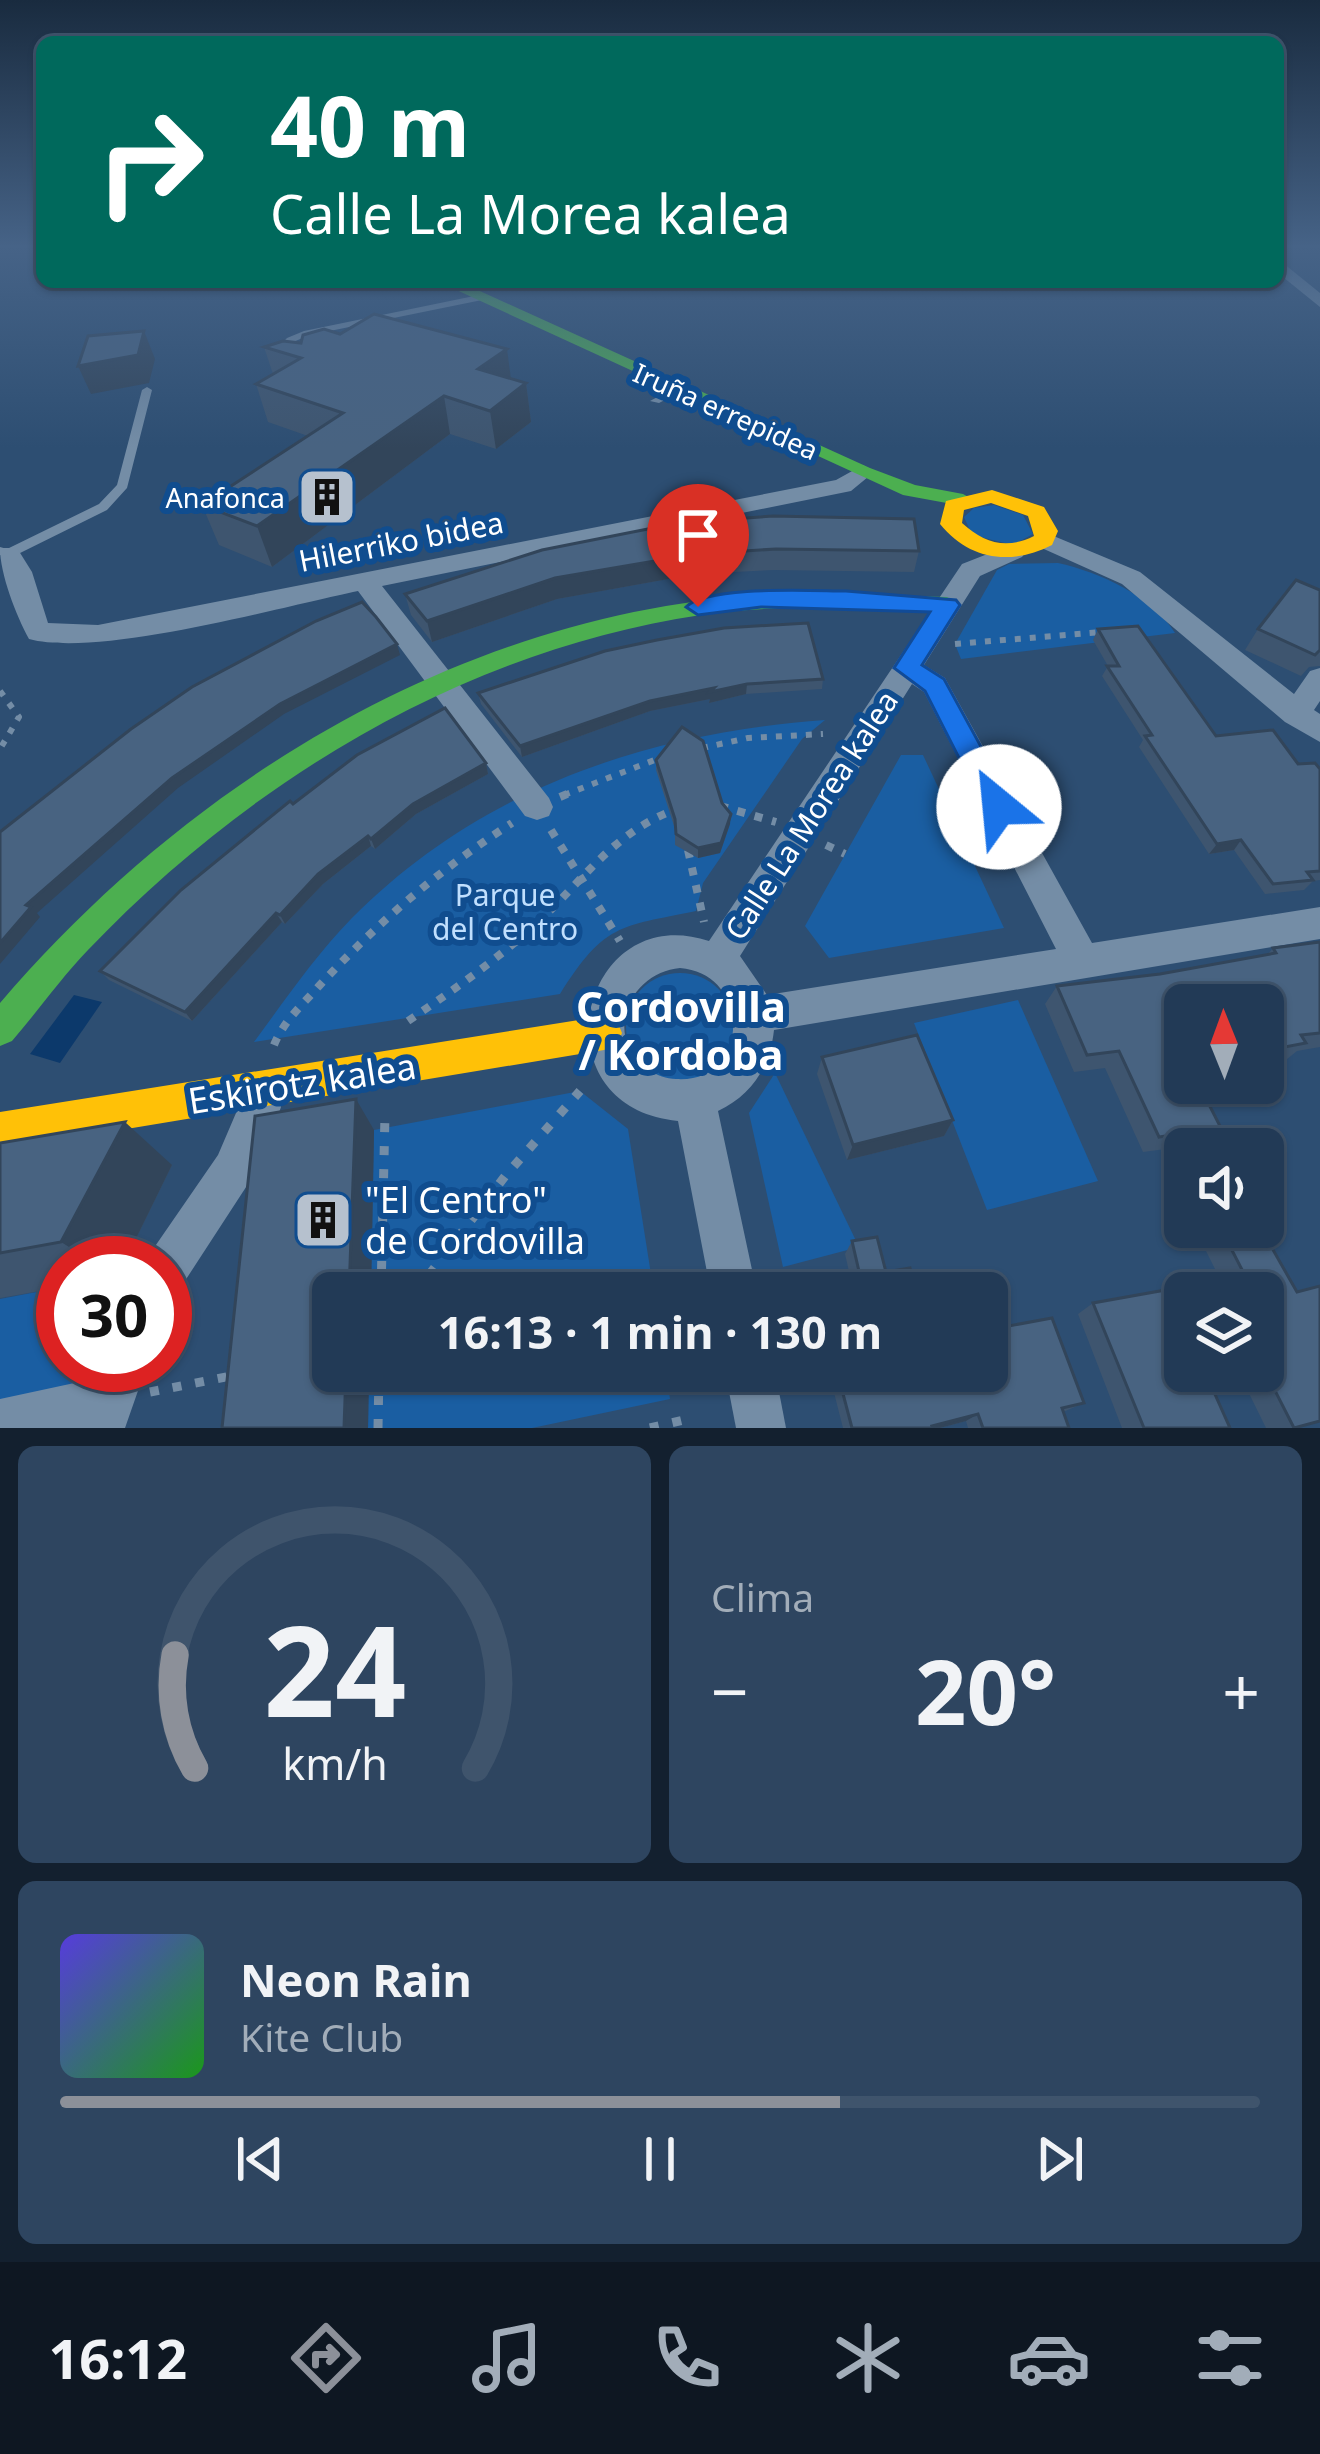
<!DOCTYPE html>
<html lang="es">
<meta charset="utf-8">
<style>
:root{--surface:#223a56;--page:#2e4560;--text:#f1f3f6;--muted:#a2adb9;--line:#3f546c;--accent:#8c9099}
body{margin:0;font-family:"Noto Sans",sans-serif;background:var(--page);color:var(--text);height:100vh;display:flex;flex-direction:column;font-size:45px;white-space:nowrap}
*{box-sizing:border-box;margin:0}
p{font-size:39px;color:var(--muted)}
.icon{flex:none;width:66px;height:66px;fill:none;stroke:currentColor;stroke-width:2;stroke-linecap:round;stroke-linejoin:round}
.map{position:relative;height:1428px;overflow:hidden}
.side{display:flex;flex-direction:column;gap:18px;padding:18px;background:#13202f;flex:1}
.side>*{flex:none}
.top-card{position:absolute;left:36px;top:36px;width:1248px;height:252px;border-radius:18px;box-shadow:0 3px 9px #0004,0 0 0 3px var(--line);background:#00695c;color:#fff;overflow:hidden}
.needle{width:78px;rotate:359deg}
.controls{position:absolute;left:1164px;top:984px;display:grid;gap:24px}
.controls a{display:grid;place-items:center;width:120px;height:120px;border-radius:18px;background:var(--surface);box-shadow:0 3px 9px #0004,0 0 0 3px var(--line);font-size:60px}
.speed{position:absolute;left:36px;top:1236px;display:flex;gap:24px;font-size:60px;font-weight:700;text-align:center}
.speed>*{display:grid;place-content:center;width:156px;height:156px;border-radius:50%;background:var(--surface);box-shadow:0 3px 9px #0004,0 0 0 3px var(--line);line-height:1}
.speed .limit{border:18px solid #d22;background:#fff;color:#111}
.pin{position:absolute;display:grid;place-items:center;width:102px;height:102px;color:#fff;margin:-123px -51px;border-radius:50% 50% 50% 0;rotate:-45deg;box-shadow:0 0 12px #0007}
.pin .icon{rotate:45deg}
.me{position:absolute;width:132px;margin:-66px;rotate:332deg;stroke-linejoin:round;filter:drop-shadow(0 0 9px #0008)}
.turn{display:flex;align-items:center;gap:42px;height:252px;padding:0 36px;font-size:54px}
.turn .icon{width:156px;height:156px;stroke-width:2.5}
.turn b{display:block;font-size:84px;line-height:102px}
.big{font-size:90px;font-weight:700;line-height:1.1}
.side .card{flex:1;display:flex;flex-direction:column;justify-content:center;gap:18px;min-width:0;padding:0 42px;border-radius:18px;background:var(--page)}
.side .dial{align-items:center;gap:0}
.dial svg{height:312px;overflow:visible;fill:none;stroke:var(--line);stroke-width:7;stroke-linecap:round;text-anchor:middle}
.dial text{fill:var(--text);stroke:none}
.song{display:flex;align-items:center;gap:36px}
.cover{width:144px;height:144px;border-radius:18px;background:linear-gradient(135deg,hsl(250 70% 55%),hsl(120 70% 35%))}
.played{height:12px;border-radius:6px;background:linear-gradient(90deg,var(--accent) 65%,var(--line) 65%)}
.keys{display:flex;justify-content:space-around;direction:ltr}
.heat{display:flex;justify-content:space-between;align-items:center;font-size:66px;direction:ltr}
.side .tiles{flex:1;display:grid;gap:18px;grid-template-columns:1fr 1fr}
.card:last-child{grid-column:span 2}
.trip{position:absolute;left:312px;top:1272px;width:696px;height:120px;border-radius:18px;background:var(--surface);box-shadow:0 3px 9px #0004,0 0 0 3px var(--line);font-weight:700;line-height:120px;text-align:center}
.dock{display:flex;height:192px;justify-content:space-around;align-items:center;background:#0e1722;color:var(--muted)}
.dock .icon{width:84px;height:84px}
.dock .active{color:var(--accent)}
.dock b{font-size:54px;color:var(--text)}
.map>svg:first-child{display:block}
.green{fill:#1a5ea2}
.water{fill:#0c396b}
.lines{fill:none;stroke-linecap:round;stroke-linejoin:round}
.path-far2{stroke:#748da6;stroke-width:6;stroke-dasharray:6 9;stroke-linecap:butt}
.path-far1{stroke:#748da6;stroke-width:8;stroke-dasharray:8 10;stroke-linecap:butt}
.path{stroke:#748da6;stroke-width:9;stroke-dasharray:9 14;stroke-linecap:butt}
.lane{fill:#748da6;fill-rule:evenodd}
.street{fill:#748da6;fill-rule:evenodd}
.fast{fill:#4caf50;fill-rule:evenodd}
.slow{fill:#ffc107;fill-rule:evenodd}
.wall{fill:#3e556f}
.shaded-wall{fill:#32455a}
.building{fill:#486381;stroke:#32455a;stroke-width:3}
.route{fill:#1a73e8;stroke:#114b97;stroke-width:3}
.labels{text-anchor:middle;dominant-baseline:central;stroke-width:12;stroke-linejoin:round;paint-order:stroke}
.far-street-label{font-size:27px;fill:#fff;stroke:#104d8f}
.far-poi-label{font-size:27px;fill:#fff;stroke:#104d8f;text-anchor:end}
.street-label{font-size:30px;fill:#fff;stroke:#104d8f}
.park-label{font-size:30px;fill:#c0dffe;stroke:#104d8f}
.near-street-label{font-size:36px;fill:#fff;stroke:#104d8f}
.near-poi-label{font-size:36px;fill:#fff;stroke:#104d8f;text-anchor:start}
.near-quarter-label{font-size:42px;font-weight:bold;fill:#fff;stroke:#104d8f}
</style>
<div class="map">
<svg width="1320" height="1428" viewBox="0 0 1320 1428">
<rect width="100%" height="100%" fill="#2d4e72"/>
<!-- green -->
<g class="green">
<path d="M994 505 1023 515 1033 534 1013 545 972 535 964 517 974 508Z"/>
<path d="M1058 563C1099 572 1152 596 1175 633L961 659 955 644 997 570 1009 564Z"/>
<path d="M825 720 802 739 703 883 696 911C619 927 605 923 560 994L254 1042C285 1000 315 956 351 919 480 789 646 733 825 720Z"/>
<path d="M901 755H923L1004 928 829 958 805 926Z"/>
<circle cx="680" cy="1027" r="54"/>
<path d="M1018 1000 1098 1181 987 1210 914 1023Z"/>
<path d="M775 1073 859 1247 783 1267 749 1113Z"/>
<path d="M580 1091 628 1129 654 1293H371L374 1130Z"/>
<path d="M63 1287V1365H83L73 1388 0 1428V1299Z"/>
<path d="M369 1371H666L670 1399 532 1428H368Z"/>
</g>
<!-- water -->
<path class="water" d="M74 995 102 1002 60 1063 30 1054Z"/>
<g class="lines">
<!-- path-far2 -->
<g class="path-far2">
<path d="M955 644 1103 632"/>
<path d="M0 691 19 717 0 749"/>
<path d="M702 748 748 738 823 734"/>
<path d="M564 795 665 756"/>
</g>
<!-- path-far1 -->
<g class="path-far1">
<path d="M560 797 572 792"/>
<path d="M720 806 776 822"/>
<path d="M551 830 620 941"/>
<path d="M826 845 845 854"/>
<path d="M688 850 704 922"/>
<path d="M408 1021C452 991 495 961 535 925 582 882 614 831 677 809"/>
<path d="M274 1045C283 1022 303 1004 319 986 377 923 440 869 512 823"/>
</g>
<!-- path -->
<g class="path">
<path d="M381 1293 385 1114"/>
<path d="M415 1293 506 1175 580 1091"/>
<path d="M150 1392 231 1376"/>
<path d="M378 1428 379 1371"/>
<path d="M650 1428 688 1419"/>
</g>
<!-- lane -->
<g class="lane">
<path d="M479 295 483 298 482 300 310 335 293 342 280 356 272 354 287 338 304 331Z"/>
<path d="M147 387 152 390 127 488 107 510 12 557 0 555V547L7 549 99 504 117 485 142 390Z"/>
<path d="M676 387 681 390 680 392 659 403 650 401Z"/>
</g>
<!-- street -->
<g class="street">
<path d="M1278 259 1320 293V307L1278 273Z"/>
<path d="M863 465 874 472 851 491 382 586 549 798 553 807 549 816 537 820 525 816 358 591C280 607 100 658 29 639 16 615 0 574 0 548H17L32 572 48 623 98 625 836 480Z"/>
<path d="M1044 532 1140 572 1294 694 1310 671 1320 668V701L1314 710 1320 714V742L1285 722 1122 584 1035 545 1032 540Z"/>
<path d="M1013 544 1022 547 1026 552 1022 557 980 576 924 665 945 678 1092 943 1320 907V939L774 1030C770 1067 751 1096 718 1111L757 1293H711L678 1121C533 1107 580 898 709 941L962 564ZM912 684 924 692 1056 949 767 995 740 956ZM680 968C753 974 750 1084 676 1079 657 1078 639 1067 630 1050 611 1012 642 971 680 968Z"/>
<path d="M260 1086 275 1092 281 1107 261 1164 181 1287 165 1294V1263H145L149 1255 218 1155 245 1092Z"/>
<path d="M97 1365H147L125 1428H0V1399L93 1379Z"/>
<path d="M725 1371H775L786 1428H736Z"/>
</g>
<!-- fast -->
<g class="fast">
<path d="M439 282H460L870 468 915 485 963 494 974 500 963 506 903 495Z"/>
<path d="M793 593 947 597 959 605 947 613C866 609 782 603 701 615 466 650 251 779 88 950 61 978 38 1011 12 1041L0 1046V1003C199 770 483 603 793 593Z"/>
</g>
<!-- slow -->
<g class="slow">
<path d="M992 490 1044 507 1058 531 1052 545C1011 566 969 560 940 524L946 501ZM991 503 1028 516 1034 536C1006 550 984 543 962 523L964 510Z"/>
<path d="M604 1016 617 1021 622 1033 617 1045 604 1050 0 1150V1112Z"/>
</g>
</g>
<!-- wall -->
<g class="wall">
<path d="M264 347 511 379 526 383 531 422 496 449 450 434 272 567 219 545 202 505 308 436 268 422 256 384 273 374Z"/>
<path d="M773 516 919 551 914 572 774 570 696 574 557 599 432 642 411 615 405 594Z"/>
<path d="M1320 590V666L1309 667 1301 676 1245 650 1258 629Z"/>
<path d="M1098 629 1216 736 1298 764 1320 769V880L1313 881 1304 890 1265 894 1234 850 1209 854 1139 747 1143 740 1102 676 1108 666 1093 640Z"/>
<path d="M823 679 822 689 746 694 709 703 710 699 650 711 522 757 481 704 478 693Z"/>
<path d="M656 760 730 824 720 853 698 858 675 845V829L656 770Z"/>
<path d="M486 763 488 774 416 814 375 849 371 846 323 884 285 924 282 922 192 1021 109 980 100 971Z"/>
<path d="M1320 942V1047L1297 1051 1286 1060 1263 1065V1005H1185V1083L1221 1128 1203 1144 1143 1152 1105 1068 1074 1072 1045 1004 1057 986 1160 974 1267 955 1273 948Z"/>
<path d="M822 1057 953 1120 944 1136 847 1160 817 1074Z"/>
<path d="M0 1143 172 1165 124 1263H63V1287L0 1298Z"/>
<path d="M1194 1227H1260L1296 1428H1266L1238 1371 1208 1378 1230 1428H1122L1078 1314 1093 1303 1185 1371H1263V1293H1227Z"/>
<path d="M852 1241 886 1272 916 1293H854L845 1254Z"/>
<path d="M831 1371H987L1084 1403 1063 1412 1069 1428H968L966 1421 940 1428H843L829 1373Z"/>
</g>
<!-- shaded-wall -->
<g class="shaded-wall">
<path d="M144 331 155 359 149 383 91 394 78 366Z"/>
<path d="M507 349 512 387 478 369Z"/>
<path d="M526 383 531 422 496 449 490 411Z"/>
<path d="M444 396 450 434 272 567 257 526Z"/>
<path d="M696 554V574L557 599 432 642 427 621 555 578Z"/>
<path d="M397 644 400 655 284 714 178 788 37 913 40 917 0 964V943L26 905 172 778 280 704Z"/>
<path d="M747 684 746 694 709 703 710 699 650 711 522 757 520 746 650 701 714 688Z"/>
<path d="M486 763 488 774 416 814 375 849 371 839 413 804Z"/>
<path d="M731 814 730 824 720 853 698 858V848Z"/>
<path d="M368 836 371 846 323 884 285 924 280 915 318 874Z"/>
<path d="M1241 840 1234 850 1209 854 1217 844Z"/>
<path d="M276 913 282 922 192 1021 185 1012Z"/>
<path d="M356 1099 374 1130 371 1293H349Z"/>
<path d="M953 1120 944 1136 847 1160 853 1145Z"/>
<path d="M125 1122 172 1165 124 1263H95L61 1242Z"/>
<path d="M346 1371H369L368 1428H344Z"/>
<path d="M978 1414 966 1421 940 1428H929Z"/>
</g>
<!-- building -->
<g class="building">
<path d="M374 314 507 349 478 369 526 383 490 411 444 396 257 526 202 505 343 413 256 384 301 358 264 347 283 341 301 343 303 335 324 329 340 334Z"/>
<path d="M144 331 138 355 78 366 88 336Z"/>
<path d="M773 516 914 519 919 551 776 549 696 554 555 578 427 621 405 594 542 550 678 523Z"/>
<path d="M1296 580 1320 590V650L1315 655 1258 629Z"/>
<path d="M362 602 376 617 397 644 280 704 172 778 26 905 31 907 0 943V832L131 729 192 687 316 621Z"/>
<path d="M808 623 823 679 747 684 710 692 714 688 650 701 520 746 478 693 605 651 657 640 724 628Z"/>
<path d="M1138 626 1216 736 1273 730 1298 764 1315 763 1320 769V871L1307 872 1313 880 1273 884 1241 840 1217 844 1145 736 1152 735 1107 666H1119L1098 629Z"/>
<path d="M445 708 486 763 413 804 371 839 368 836 318 874 280 915 276 913 185 1012 100 971 181 890 290 801 293 804 357 755Z"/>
<path d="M682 727 703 741 722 803 731 814 721 843 698 848 676 834 675 819 656 760Z"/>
<path d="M1320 942V1033L1301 1035 1306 1043 1263 1051V1005H1185V1083H1198L1221 1128 1159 1137 1119 1051 1087 1055 1057 986 1160 974 1276 953 1273 948Z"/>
<path d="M917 1035 953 1120 853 1145 822 1057Z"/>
<path d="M356 1099 349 1293H333V1371H346L344 1428H222L255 1116Z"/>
<path d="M125 1122 61 1242 0 1253V1143Z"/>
<path d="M1220 1227H1260L1297 1292 1320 1286V1421L1294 1428 1263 1367V1293H1254Z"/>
<path d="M877 1237 886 1272 910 1268 916 1293H864L852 1241Z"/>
<path d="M1188 1286 1191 1293H1185V1371H1218L1206 1374 1230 1428H1144L1093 1303Z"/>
<path d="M1052 1318 1084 1403 1062 1408 1069 1428H983L978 1414 932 1426 933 1428H852L837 1371H987V1330Z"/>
</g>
<!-- sky -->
<linearGradient id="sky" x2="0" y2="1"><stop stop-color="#192b3f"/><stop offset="0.55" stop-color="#466387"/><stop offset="1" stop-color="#466387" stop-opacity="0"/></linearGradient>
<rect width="1320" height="448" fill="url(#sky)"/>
<!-- route -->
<path class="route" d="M846 591 956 600 960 605 922 665 944 679 1014 807 1010 815H988L925 691 894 668 930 612 761 607 698 615 686 607C708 585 812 591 846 591Z"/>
<!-- icons -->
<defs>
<symbol id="building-square" viewBox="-11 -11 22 22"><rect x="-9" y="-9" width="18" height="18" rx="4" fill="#b6c1ce" stroke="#104d8f"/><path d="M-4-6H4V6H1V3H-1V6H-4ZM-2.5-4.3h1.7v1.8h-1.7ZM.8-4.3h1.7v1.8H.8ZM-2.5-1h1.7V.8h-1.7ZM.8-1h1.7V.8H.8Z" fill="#111"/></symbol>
</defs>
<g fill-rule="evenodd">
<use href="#building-square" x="294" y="464" width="66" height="66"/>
<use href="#building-square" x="290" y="1187" width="66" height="66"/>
</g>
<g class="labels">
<!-- far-street labels -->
<g class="far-street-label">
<text transform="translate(726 411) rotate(24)">Iruña errepidea</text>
</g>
<!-- far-poi labels -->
<g class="far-poi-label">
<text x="285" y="497">Anafonca</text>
</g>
<!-- street labels -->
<g class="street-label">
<text transform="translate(401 541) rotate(-11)">Hilerriko bidea</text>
<text transform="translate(811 815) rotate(-57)">Calle La Morea kalea</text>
</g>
<!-- park labels -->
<g class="park-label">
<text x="505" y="894">Parque<tspan x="505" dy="34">del Centro</tspan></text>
</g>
<!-- near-street labels -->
<g class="near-street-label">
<text transform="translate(302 1083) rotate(-9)">Eskirotz kalea</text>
</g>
<!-- near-poi labels -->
<g class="near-poi-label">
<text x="365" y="1199">"El Centro"<tspan x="365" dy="41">de Cordovilla</tspan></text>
</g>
<!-- near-quarter labels -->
<g class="near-quarter-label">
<text x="681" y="1005">Cordovilla<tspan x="681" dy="48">/ Kordoba</tspan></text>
</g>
</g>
</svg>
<div class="controls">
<a><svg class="needle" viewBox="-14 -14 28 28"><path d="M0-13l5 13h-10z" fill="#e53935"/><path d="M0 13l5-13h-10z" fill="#a2adb9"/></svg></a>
<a><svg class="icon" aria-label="sound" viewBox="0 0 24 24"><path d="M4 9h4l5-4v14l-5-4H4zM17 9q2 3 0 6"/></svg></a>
<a><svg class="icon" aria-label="layers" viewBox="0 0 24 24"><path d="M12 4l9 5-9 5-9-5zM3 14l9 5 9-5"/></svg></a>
</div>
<div class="speed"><div class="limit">30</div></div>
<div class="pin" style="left:698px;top:607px;background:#d93025"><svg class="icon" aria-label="arrive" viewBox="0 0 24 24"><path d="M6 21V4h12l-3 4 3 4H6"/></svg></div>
<svg class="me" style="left:999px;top:807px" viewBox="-20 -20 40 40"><circle r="19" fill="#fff"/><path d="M0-13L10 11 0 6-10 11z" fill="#1a73e8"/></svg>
<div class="trip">16:13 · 1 min · 130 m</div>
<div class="top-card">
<div class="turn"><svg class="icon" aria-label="right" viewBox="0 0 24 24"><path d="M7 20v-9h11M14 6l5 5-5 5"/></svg><div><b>40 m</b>Calle La Morea kalea</div></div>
</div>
</div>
<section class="side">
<div class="tiles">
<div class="card dial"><svg viewBox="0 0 100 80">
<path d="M14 69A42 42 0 1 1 86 69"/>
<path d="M14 69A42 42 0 0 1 9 40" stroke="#8c9099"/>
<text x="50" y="56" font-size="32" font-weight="700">24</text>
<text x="50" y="72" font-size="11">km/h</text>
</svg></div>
<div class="card"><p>Clima</p>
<div class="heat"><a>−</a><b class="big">20°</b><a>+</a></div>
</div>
<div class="card">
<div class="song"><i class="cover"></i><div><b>Neon Rain</b><p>Kite Club</p></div></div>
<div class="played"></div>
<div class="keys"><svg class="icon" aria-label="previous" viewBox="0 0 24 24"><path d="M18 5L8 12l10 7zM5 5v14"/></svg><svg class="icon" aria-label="pause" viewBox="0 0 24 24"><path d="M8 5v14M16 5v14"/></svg><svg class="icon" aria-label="next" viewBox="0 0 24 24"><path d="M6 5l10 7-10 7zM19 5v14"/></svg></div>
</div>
</div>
</section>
<nav class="dock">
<b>16:12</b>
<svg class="icon active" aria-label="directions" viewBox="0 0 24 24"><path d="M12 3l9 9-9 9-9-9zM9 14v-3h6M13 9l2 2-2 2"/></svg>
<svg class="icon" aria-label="music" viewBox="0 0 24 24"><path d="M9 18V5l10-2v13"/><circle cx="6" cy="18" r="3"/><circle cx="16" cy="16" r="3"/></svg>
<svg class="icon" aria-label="phone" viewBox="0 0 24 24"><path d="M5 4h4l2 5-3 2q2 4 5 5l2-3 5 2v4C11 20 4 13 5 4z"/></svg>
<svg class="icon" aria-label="climate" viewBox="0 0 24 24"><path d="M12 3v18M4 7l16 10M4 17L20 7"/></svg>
<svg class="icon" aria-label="car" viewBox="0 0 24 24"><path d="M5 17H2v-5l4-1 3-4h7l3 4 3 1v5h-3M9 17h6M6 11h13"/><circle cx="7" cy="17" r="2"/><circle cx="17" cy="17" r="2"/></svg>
<svg class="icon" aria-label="filters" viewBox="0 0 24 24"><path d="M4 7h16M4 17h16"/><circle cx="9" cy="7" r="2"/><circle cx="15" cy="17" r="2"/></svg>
</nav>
